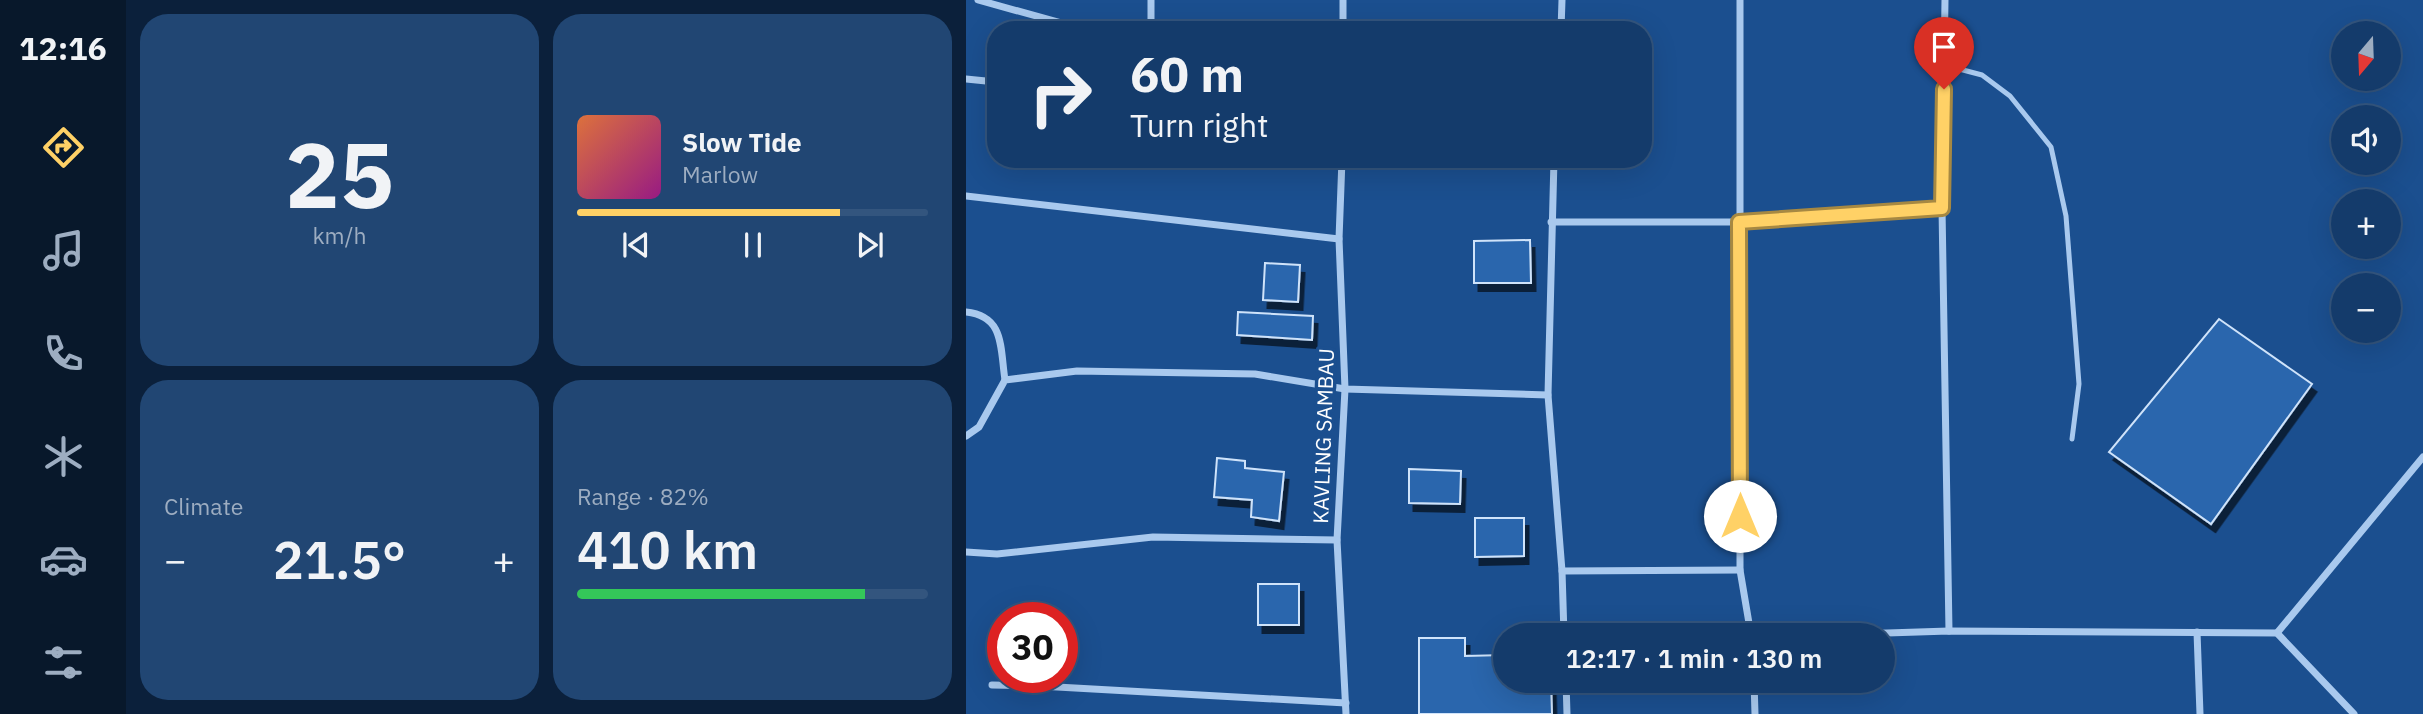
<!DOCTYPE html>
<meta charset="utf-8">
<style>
:root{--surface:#143b6b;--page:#214673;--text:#f1f3f6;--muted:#9dadc1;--line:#33557e;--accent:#ffd166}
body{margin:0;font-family:"IBM Plex Sans",sans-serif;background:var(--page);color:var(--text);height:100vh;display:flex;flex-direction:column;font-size:26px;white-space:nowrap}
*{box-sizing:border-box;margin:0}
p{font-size:23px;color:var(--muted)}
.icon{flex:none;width:38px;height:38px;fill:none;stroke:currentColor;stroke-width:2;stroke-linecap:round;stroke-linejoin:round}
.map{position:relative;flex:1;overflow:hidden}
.panel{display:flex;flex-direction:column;gap:14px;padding:14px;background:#0b203b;width:840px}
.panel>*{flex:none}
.guide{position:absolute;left:21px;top:21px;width:665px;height:147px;border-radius:28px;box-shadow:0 7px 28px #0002,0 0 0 2px var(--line);background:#143b6b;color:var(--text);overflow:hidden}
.needle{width:46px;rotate:199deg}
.tools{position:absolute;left:1365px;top:21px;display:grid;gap:14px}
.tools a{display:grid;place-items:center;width:70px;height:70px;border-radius:50%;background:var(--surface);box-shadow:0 7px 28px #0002,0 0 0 2px var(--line);font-size:35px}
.speed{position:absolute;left:21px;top:602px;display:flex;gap:14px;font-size:35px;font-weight:700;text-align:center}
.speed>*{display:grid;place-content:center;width:91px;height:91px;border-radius:50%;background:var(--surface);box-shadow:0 7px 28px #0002,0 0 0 2px var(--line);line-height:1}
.speed .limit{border:10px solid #d22;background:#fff;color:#111}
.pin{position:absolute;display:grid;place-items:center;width:60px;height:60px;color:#fff;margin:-72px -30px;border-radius:50% 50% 50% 0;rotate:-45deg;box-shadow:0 0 7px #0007}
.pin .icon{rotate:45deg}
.me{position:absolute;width:77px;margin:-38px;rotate:0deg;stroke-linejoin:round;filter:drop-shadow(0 0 5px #0008)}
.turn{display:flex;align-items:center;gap:24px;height:147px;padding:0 28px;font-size:32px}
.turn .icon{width:91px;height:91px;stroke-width:2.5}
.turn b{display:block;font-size:49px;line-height:60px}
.big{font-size:52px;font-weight:600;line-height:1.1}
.panel .card{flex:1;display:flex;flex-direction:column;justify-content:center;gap:10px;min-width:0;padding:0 24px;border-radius:28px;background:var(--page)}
.panel .dial{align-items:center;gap:0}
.dial b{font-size:91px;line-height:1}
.song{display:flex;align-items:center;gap:21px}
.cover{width:84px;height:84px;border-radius:10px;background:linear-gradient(135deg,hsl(20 70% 55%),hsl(310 70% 35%))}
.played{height:7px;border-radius:4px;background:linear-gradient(90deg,var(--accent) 75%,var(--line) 75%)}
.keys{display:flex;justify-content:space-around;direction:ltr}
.heat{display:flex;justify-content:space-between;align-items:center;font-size:38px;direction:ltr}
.charge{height:10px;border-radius:5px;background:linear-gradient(90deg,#34c759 82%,var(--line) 0)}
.panel .tiles{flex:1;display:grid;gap:14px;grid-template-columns:repeat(2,1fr)}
.trip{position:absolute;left:527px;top:623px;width:402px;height:70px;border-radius:35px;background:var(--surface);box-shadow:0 7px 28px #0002,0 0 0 2px var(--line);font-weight:600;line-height:70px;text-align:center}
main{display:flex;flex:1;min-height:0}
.tabs{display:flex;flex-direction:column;width:126px;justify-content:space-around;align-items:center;background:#08182b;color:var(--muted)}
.tabs .icon{width:49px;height:49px}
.tabs .active{color:var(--accent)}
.tabs b{font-size:32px;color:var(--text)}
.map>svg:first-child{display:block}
.building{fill:#2a66ad;stroke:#cfe3fa;stroke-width:2;filter:url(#shadow)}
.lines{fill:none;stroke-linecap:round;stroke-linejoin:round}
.lane{stroke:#a9c9ee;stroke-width:5}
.street{stroke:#a9c9ee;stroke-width:7}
.route-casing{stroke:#a68842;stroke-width:18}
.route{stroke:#ffd166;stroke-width:12}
.labels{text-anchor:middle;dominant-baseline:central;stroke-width:7;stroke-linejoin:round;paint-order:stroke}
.street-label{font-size:21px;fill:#fff;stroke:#1b4f8f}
</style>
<main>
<nav class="tabs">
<b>12:16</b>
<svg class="icon active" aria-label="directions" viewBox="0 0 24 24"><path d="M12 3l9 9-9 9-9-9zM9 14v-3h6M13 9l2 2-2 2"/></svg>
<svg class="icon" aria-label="music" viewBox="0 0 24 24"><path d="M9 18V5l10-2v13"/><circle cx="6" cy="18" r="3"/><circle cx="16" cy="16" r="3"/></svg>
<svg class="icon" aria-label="phone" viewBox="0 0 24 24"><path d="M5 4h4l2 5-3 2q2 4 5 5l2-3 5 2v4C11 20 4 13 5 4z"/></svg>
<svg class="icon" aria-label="climate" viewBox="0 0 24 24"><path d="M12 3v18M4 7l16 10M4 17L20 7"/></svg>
<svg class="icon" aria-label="car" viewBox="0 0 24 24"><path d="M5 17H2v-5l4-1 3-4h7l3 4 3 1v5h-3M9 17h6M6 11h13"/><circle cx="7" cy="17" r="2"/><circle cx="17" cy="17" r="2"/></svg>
<svg class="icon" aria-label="filters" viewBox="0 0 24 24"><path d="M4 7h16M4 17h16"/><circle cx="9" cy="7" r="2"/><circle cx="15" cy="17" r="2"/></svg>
</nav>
<section class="panel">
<div class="tiles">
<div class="card dial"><b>25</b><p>km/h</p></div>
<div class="card">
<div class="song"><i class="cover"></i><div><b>Slow Tide</b><p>Marlow</p></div></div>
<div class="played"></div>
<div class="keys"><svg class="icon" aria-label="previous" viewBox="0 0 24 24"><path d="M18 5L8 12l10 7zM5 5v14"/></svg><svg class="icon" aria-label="pause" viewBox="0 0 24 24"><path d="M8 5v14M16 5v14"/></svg><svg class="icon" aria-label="next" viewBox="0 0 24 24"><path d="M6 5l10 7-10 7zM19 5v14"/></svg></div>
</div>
<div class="card"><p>Climate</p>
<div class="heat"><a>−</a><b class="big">21.5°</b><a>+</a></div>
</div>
<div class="card"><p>Range · 82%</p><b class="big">410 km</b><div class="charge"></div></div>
</div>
</section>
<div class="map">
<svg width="1457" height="714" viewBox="0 0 1457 714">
<defs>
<filter id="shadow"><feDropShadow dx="4.5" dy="8" stdDeviation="0" flood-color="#0009"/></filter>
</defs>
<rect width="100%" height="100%" fill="#1b4f8f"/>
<!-- building -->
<g class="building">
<path d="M564 240 565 283H508V241Z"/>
<path d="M299 263 334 265 332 302 297 300Z"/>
<path d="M272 312 347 316 346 340 271 335Z"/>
<path d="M1253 319 1346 384 1245 524 1143 452Z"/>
<path d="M251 458 279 461V468L318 472 313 521 285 517 286 500 248 497Z"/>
<path d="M443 469 495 471 494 504 443 503Z"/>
<path d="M509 518H558V556L509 557Z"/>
<rect x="292" y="584" width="41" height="41"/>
<path d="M453 638H499V656L539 655V681H585L586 714H453Z"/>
</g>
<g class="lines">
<!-- lane -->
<path class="lane" d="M978 65 1016 75 1044 96 1085 147 1100 216 1113 384 1106 439"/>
<!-- street -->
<g class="street">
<path d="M12 0 121 30"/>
<path d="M185 0V30"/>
<path d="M377 0V30"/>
<path d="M774 0V570L785 635"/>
<path d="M979 0 976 208 983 631"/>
<path d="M595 30 596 0"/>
<path d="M0 79 30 82"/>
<path d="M376 159 373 239 379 389 371 540 380 714"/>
<path d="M588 159 582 395 596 571 598 635"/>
<path d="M0 196 373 239"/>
<path d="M585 222H773L976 208"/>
<path d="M0 312C39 316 34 348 39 380"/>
<path d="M0 436 13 427 39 380 111 371 289 374 379 389 582 395"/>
<path d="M0 552 31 554 187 537 371 540"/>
<path d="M596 571 774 570"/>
<path d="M1231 632 1234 714"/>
<path d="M1311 633 1457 457"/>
<path d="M859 635 983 631 1311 633 1388 714"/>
<path d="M600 681 601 714"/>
<path d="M788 681 789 714"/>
<path d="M26 685 73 686 380 703"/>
</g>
</g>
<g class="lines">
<defs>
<path id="route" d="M774 516 773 222 976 208 978 89"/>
</defs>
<!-- route casing -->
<use href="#route" class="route-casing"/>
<!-- route -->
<use href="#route" class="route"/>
</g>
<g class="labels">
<!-- street labels -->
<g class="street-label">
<text transform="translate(357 436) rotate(-88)">KAVLING SAMBAU</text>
</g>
</g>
</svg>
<div class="tools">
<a><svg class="needle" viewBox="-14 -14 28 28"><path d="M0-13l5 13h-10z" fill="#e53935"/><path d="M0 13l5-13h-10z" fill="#9dadc1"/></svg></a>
<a><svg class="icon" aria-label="sound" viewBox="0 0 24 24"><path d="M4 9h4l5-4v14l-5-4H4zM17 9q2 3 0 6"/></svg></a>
<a>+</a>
<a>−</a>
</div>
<div class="speed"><div class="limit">30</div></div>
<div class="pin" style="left:978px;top:89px;background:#d93025"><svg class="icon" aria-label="arrive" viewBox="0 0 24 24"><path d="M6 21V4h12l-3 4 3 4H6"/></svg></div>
<svg class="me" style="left:774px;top:516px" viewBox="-20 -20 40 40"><circle r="19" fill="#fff"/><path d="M0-13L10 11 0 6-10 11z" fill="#ffd166"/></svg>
<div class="trip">12:17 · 1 min · 130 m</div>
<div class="guide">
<div class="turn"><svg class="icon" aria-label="right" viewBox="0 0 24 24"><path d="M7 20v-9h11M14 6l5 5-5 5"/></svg><div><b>60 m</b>Turn right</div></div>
</div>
</div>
</main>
